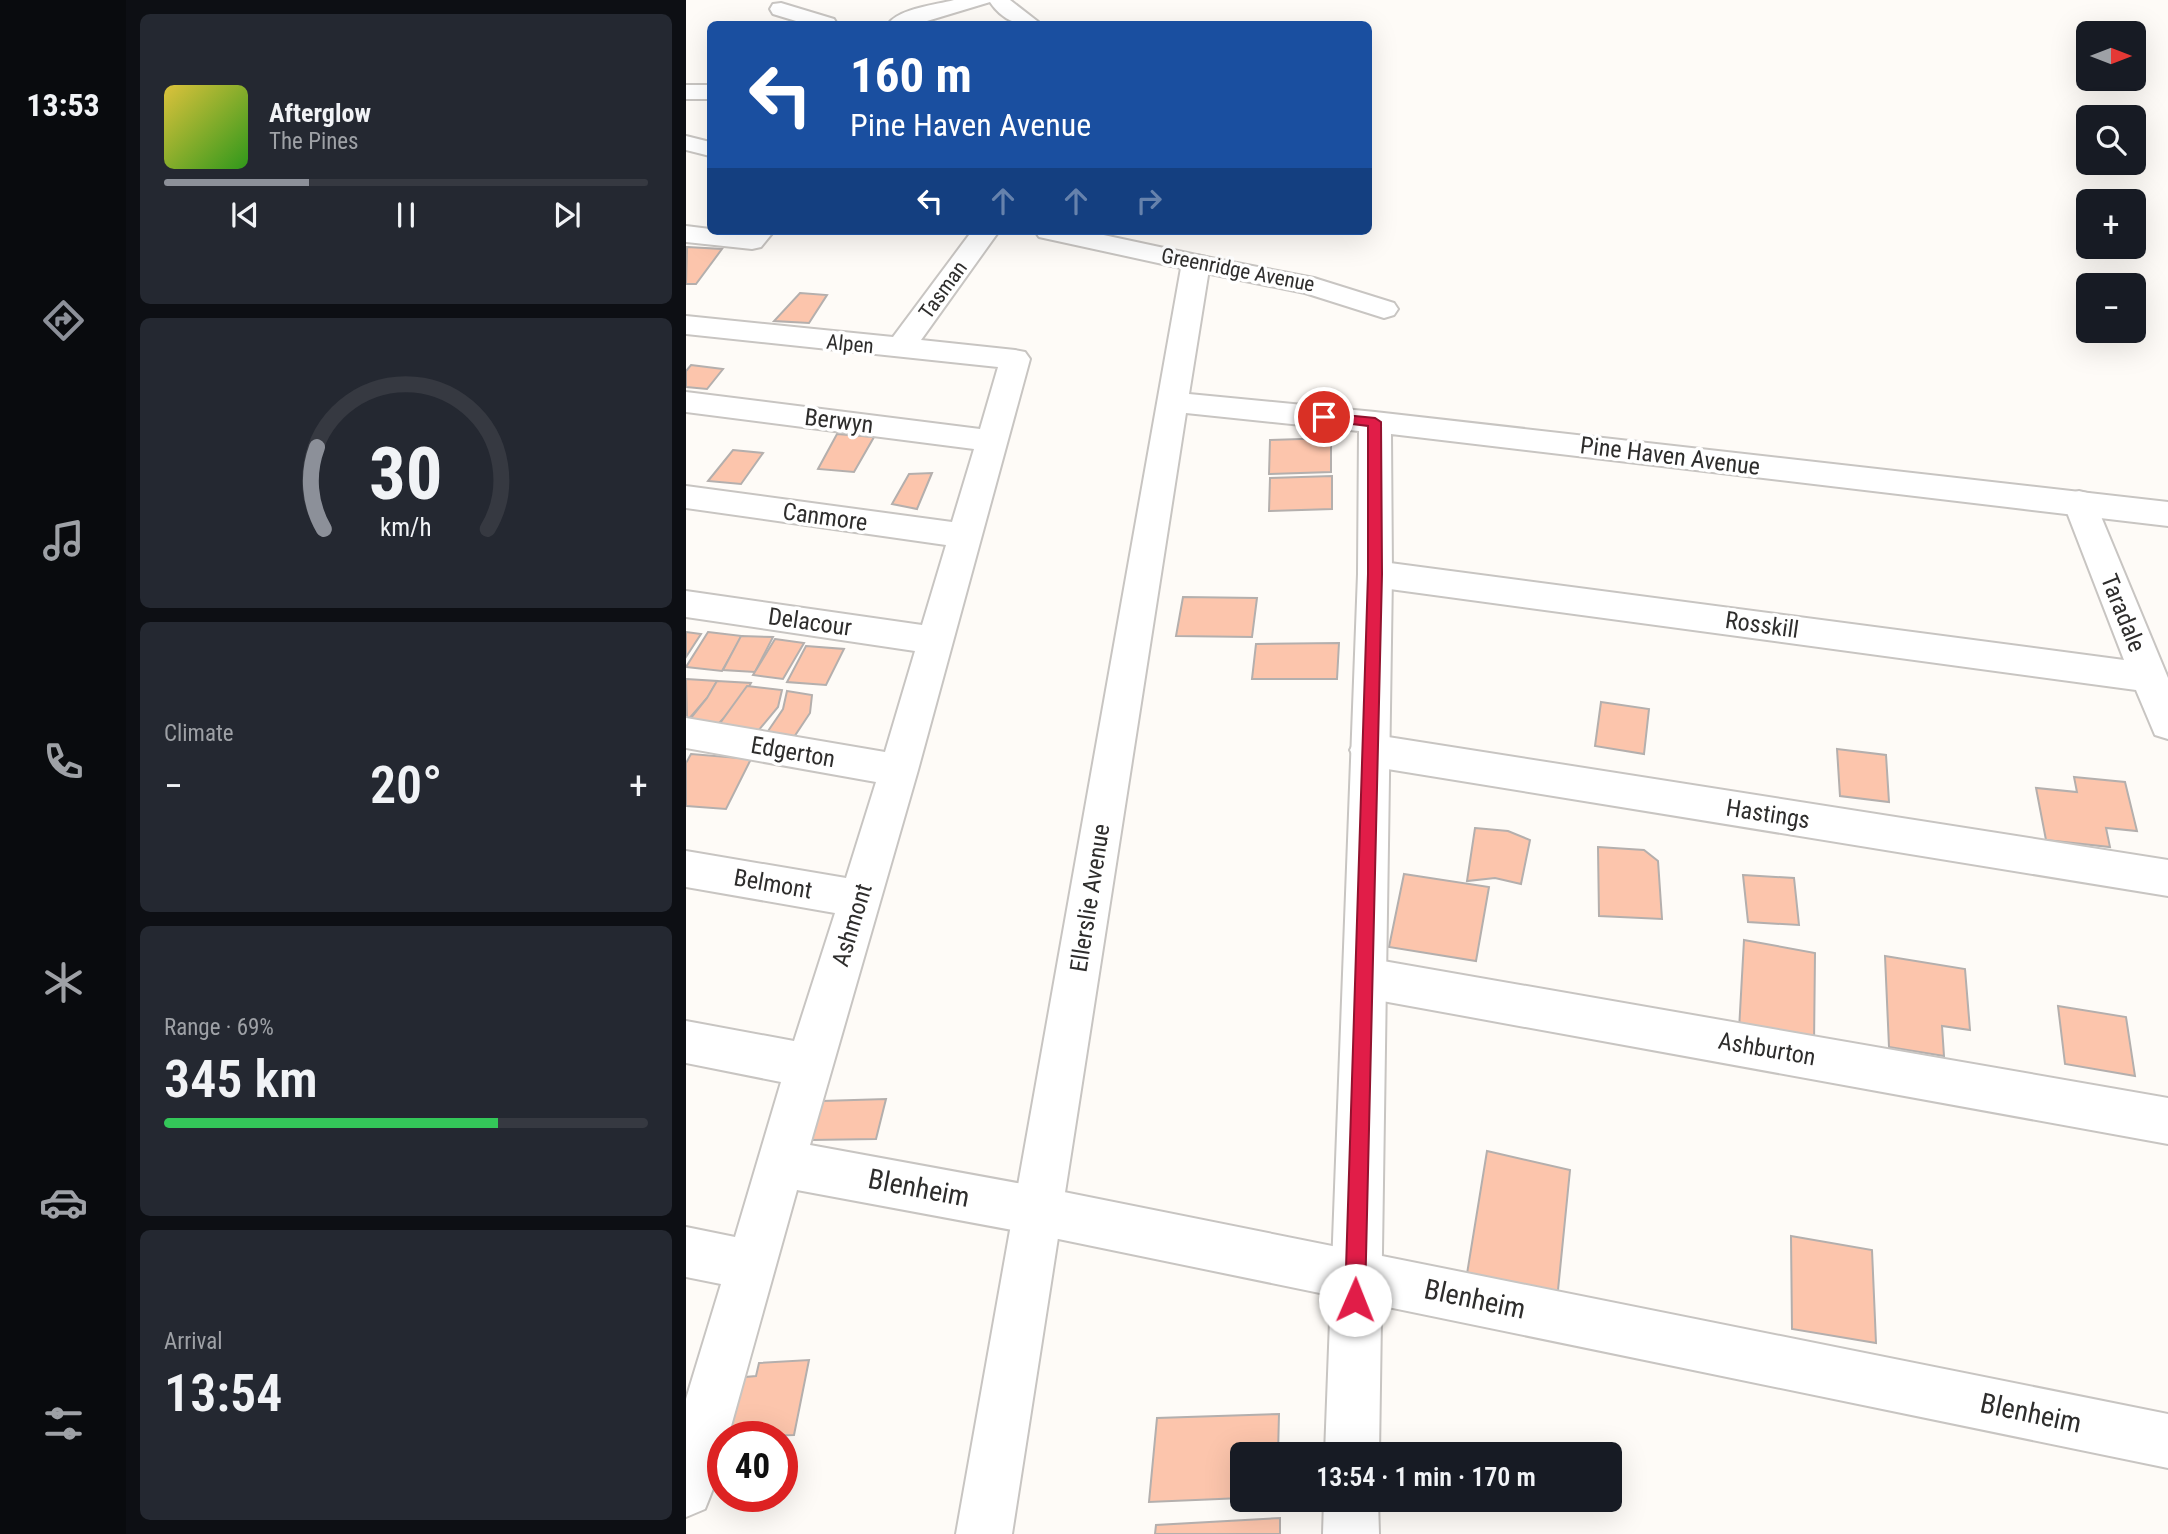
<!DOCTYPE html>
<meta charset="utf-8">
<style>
:root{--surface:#171b24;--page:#242831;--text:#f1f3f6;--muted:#9ea1a6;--line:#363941;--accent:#8c9099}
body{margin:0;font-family:"Roboto Condensed",sans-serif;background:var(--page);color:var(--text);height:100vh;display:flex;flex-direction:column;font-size:26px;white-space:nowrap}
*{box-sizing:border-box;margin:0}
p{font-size:23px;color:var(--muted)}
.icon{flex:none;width:38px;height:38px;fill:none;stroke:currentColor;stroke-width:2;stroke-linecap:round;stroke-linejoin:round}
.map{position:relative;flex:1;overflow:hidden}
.panel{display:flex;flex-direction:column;gap:14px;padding:14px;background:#0d0f14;width:560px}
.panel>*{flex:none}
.guide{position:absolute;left:21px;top:21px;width:665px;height:214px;border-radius:10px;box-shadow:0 7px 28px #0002;background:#1a4fa0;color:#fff;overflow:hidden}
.needle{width:46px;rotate:90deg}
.buttons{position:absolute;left:1390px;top:21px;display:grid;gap:14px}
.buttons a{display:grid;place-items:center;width:70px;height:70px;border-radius:10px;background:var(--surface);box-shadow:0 7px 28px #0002;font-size:35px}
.speed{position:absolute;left:21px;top:1421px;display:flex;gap:14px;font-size:35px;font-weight:700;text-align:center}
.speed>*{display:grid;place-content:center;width:91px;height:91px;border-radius:50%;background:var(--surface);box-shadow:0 7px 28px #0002;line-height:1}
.speed .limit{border:10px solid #d22;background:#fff;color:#111}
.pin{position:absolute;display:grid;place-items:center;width:60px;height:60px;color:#fff;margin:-30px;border:4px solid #fff;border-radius:50%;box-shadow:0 2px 7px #0007}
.me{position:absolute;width:77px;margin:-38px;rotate:1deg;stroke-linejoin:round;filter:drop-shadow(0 0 5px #0008)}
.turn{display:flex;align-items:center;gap:24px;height:147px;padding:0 28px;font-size:32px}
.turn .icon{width:91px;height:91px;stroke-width:2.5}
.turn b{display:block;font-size:49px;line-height:60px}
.lanes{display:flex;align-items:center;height:66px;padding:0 28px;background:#0003;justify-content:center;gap:35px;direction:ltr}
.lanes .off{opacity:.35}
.big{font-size:52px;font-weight:600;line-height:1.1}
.panel .card{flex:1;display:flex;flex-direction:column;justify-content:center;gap:10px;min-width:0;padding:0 24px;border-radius:10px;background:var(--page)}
.panel .dial{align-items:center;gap:0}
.dial svg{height:182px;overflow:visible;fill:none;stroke:var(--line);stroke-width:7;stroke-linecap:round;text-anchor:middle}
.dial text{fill:var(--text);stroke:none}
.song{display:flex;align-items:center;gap:21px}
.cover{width:84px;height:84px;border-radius:10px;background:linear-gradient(135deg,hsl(50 70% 55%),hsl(110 70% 35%))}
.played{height:7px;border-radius:4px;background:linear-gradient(90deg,var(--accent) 30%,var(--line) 30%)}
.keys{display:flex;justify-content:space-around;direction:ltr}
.heat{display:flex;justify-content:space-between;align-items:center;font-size:38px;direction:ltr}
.charge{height:10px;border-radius:5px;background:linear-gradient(90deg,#34c759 69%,var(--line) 0)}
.trip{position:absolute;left:544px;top:1442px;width:392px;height:70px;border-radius:10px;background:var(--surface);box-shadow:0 7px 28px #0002;font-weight:600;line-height:70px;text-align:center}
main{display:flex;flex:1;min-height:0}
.dock{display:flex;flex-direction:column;width:126px;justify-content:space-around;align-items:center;background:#090b0e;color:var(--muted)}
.dock .icon{width:49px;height:49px}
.dock .on{color:var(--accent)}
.dock b{font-size:32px;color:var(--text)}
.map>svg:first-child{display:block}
.building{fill:#fcc5ac;stroke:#b4afad;stroke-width:2}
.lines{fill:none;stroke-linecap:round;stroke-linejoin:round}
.street-casing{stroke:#c8c5c2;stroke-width:4}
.secondary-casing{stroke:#c8c5c2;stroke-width:4}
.street{fill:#fff;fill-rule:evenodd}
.secondary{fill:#fff;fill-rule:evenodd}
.route{fill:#e11d48;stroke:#92132f;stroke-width:2}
.labels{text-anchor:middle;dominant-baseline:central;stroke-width:7;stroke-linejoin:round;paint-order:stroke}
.far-street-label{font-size:21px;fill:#2e2d2c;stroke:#fff}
.street-label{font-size:24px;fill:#2e2d2c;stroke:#fff}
.near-street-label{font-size:28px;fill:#2e2d2c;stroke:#fff}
</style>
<main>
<nav class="dock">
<b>13:53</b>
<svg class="icon on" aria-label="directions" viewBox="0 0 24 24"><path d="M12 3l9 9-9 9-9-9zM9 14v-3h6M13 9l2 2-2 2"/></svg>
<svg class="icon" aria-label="music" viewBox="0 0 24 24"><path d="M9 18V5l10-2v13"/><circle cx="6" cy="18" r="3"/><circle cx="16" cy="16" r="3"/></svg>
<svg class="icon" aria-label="phone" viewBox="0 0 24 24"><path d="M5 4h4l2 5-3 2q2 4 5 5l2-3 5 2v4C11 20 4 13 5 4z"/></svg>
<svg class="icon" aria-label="climate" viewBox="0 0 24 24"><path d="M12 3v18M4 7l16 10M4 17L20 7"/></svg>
<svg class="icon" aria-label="car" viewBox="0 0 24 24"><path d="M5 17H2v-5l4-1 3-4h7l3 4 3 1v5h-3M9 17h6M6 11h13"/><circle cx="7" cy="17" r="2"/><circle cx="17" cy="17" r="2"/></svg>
<svg class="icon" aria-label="filters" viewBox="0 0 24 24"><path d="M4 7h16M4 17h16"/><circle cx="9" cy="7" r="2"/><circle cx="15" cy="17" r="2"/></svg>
</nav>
<section class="panel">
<div class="card">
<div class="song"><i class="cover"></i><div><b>Afterglow</b><p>The Pines</p></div></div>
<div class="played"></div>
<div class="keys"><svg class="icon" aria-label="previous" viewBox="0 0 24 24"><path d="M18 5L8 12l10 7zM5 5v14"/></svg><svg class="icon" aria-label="pause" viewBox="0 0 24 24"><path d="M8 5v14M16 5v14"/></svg><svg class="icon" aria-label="next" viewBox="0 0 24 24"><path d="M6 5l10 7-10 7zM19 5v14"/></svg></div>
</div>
<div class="card dial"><svg viewBox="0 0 100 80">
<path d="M14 69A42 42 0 1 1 86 69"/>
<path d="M14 69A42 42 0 0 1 11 33" stroke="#8c9099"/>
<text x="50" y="56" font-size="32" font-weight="700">30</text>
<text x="50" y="72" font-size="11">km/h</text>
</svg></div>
<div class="card"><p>Climate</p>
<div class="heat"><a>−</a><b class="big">20°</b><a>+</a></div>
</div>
<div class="card"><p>Range · 69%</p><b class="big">345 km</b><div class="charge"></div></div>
<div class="card"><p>Arrival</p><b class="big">13:54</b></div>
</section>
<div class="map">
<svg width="1482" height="1534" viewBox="0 0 1482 1534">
<rect width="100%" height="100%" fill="#fefbf7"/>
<!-- building -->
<g class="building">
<path d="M1 247 36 249 10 284H0Z"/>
<path d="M114 293 141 295 123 323 88 321Z"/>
<path d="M5 365 37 369 21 389 0 387V371Z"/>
<path d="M151 434 188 437 168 472 132 469Z"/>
<path d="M645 438V472L583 474 584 440Z"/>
<path d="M47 450 77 453 55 484 22 481Z"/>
<path d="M246 473 231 509 206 504 223 474Z"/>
<path d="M646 476V509L583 511 584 478Z"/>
<path d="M497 597 571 598 566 637 490 636Z"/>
<path d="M0 632 15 634 0 657Z"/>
<path d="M22 632 56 636 36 671 0 667Z"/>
<path d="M55 636 87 637 69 672 37 670Z"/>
<path d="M89 639 118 643 97 679 67 675Z"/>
<path d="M653 643 651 679H566L570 644Z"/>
<path d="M120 646 158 649 140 685 101 682Z"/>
<path d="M0 679 31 681 22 697 1 721Z"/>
<path d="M31 681 65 683 56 700 30 726 0 724 21 698Z"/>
<path d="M61 686 96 690 92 707 67 737 32 726Z"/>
<path d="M101 691 126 695 124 713 106 740 80 734 97 709Z"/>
<path d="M915 702 963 709 958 754 909 746Z"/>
<path d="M1151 749 1200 755 1203 802 1154 796Z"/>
<path d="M5 754 65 759 40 809 0 806V763Z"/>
<path d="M1388 777 1439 782 1451 831 1420 828 1424 847 1360 840 1350 788 1391 792Z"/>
<path d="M789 828 822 831 844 840 835 884 809 878 781 881Z"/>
<path d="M912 847 958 850 972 861 976 919 913 916Z"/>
<path d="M718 874 803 887 790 961 703 947Z"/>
<path d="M1057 875 1108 878 1113 925 1062 922Z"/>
<path d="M1058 940 1129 953 1128 1045 1053 1030Z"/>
<path d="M1199 956 1279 969 1284 1030 1256 1026 1258 1056 1203 1047Z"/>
<path d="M1372 1006 1440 1017 1449 1076 1379 1064Z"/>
<path d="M200 1099 190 1139 125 1140 136 1101Z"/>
<path d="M801 1151 884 1170 871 1300 780 1280Z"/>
<path d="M1105 1236 1186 1250 1190 1343 1106 1329Z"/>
<path d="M123 1360 108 1435 37 1437 33 1441 48 1378 70 1376 73 1363Z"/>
<path d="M593 1414 592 1454H556V1498L463 1502 471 1418Z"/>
<path d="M594 1518V1534H469L470 1525Z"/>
</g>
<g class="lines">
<defs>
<g id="street">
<path d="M268 0H324L355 24C332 26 317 21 304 2L231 24H202C214 8 250 5 268 0Z"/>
<path d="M95 3 148 19 151 24H120L87 14 84 9 87 4Z"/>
<rect x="0" y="85" width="24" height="14"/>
<path d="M0 226 24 229V231H88L75 247 66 249 0 242Z"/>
<path d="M286 231H313L235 340 329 350 339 352 344 359 232 770 124 1145 353 1187 1482 1414V1468L353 1235 111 1190 42 1437H37C37 1463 29 1485 19 1509L0 1517V1399L35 1284 0 1277V1227L49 1237 95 1082 0 1063V1021L108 1041 149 913 0 887V851L160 878 190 782 0 748V718L199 752 229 651 0 617V591L236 625 260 545 0 508V486L266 522 288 449 0 412V392L294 429 312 367 0 334V316L207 337Z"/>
<path d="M510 255 628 278 708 303 712 309 708 315 698 318 619 293 500 269 496 263 500 257Z"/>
<path d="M1393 491 1405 494 1409 502 1482 678V739L1469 735 1450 690 689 587 677 583 672 574 677 565 689 561 1438 660 1377 502 1381 494Z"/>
<path d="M683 734 1482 860V896L683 766 670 761 664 750 670 739Z"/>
<path d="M680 958 1482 1098V1144L680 998 665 992 658 978 665 964Z"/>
</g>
<g id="secondary">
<path d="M0 136 24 142V156L0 150Z"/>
<path d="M349 231H399L520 257 524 263 503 394 689 412 1482 502V526L705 434 706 574 693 1454H639L672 574 673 431 500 413 326 1534H270L495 268 353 237Z"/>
<path d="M638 1500H692L693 1534H637Z"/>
</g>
</defs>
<!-- street casing -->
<use href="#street" class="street-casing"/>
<!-- secondary casing -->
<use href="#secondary" class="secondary-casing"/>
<!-- street -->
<use href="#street" class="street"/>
<!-- secondary -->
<use href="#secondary" class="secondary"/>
</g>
<!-- route -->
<path class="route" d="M638 413 689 418 695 422 696 574 679 1300 676 1308 669 1311 662 1308 659 1300 682 574V426L634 420 632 417Z"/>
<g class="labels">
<!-- far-street labels -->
<g class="far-street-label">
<text transform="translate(552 270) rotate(11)">Greenridge Avenue</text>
<text transform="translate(257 290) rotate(-54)">Tasman</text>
<text transform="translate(164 344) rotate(6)">Alpen</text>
</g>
<!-- street labels -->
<g class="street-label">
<text transform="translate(153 421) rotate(7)">Berwyn</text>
<text transform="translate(984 456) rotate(7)">Pine Haven Avenue</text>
<text transform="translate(139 517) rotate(8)">Canmore</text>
<text transform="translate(1437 613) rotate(68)">Taradale</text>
<text transform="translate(124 622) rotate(8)">Delacour</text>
<text transform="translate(1076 625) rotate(8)">Rosskill</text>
<text transform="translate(107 752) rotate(10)">Edgerton</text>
<text transform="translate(1082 814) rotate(9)">Hastings</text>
<text transform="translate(87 884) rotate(10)">Belmont</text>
<text transform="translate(404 898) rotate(-81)">Ellerslie Avenue</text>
<text transform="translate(166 925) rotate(-73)">Ashmont</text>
<text transform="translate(1081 1049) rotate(10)">Ashburton</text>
</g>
<!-- near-street labels -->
<g class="near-street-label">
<text transform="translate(233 1188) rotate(11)">Blenheim</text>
<text transform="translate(789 1299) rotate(12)">Blenheim</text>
<text transform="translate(1345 1413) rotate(12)">Blenheim</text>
</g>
</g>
</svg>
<div class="buttons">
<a><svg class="needle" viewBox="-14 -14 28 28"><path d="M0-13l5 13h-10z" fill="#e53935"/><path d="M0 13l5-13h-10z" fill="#9ea1a6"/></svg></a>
<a><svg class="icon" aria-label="search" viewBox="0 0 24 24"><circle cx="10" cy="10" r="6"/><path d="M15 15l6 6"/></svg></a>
<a>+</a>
<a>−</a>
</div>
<div class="speed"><div class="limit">40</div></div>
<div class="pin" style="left:638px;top:417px;background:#d93025"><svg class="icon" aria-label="arrive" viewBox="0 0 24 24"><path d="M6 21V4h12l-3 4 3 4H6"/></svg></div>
<svg class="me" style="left:669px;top:1300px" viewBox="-20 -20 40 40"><circle r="19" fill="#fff"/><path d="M0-13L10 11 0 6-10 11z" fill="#e11d48"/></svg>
<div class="trip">13:54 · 1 min · 170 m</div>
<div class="guide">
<div class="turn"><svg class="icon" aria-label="left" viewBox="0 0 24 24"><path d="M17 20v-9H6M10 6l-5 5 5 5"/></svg><div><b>160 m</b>Pine Haven Avenue</div></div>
<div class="lanes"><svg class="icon" aria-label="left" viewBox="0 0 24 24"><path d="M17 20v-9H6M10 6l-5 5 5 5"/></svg><svg class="icon off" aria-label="ahead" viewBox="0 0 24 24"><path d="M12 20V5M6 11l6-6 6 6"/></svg><svg class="icon off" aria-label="ahead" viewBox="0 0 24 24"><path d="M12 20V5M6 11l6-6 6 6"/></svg><svg class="icon off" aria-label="right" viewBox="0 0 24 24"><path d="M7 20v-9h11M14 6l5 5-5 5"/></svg></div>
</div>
</div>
</main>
